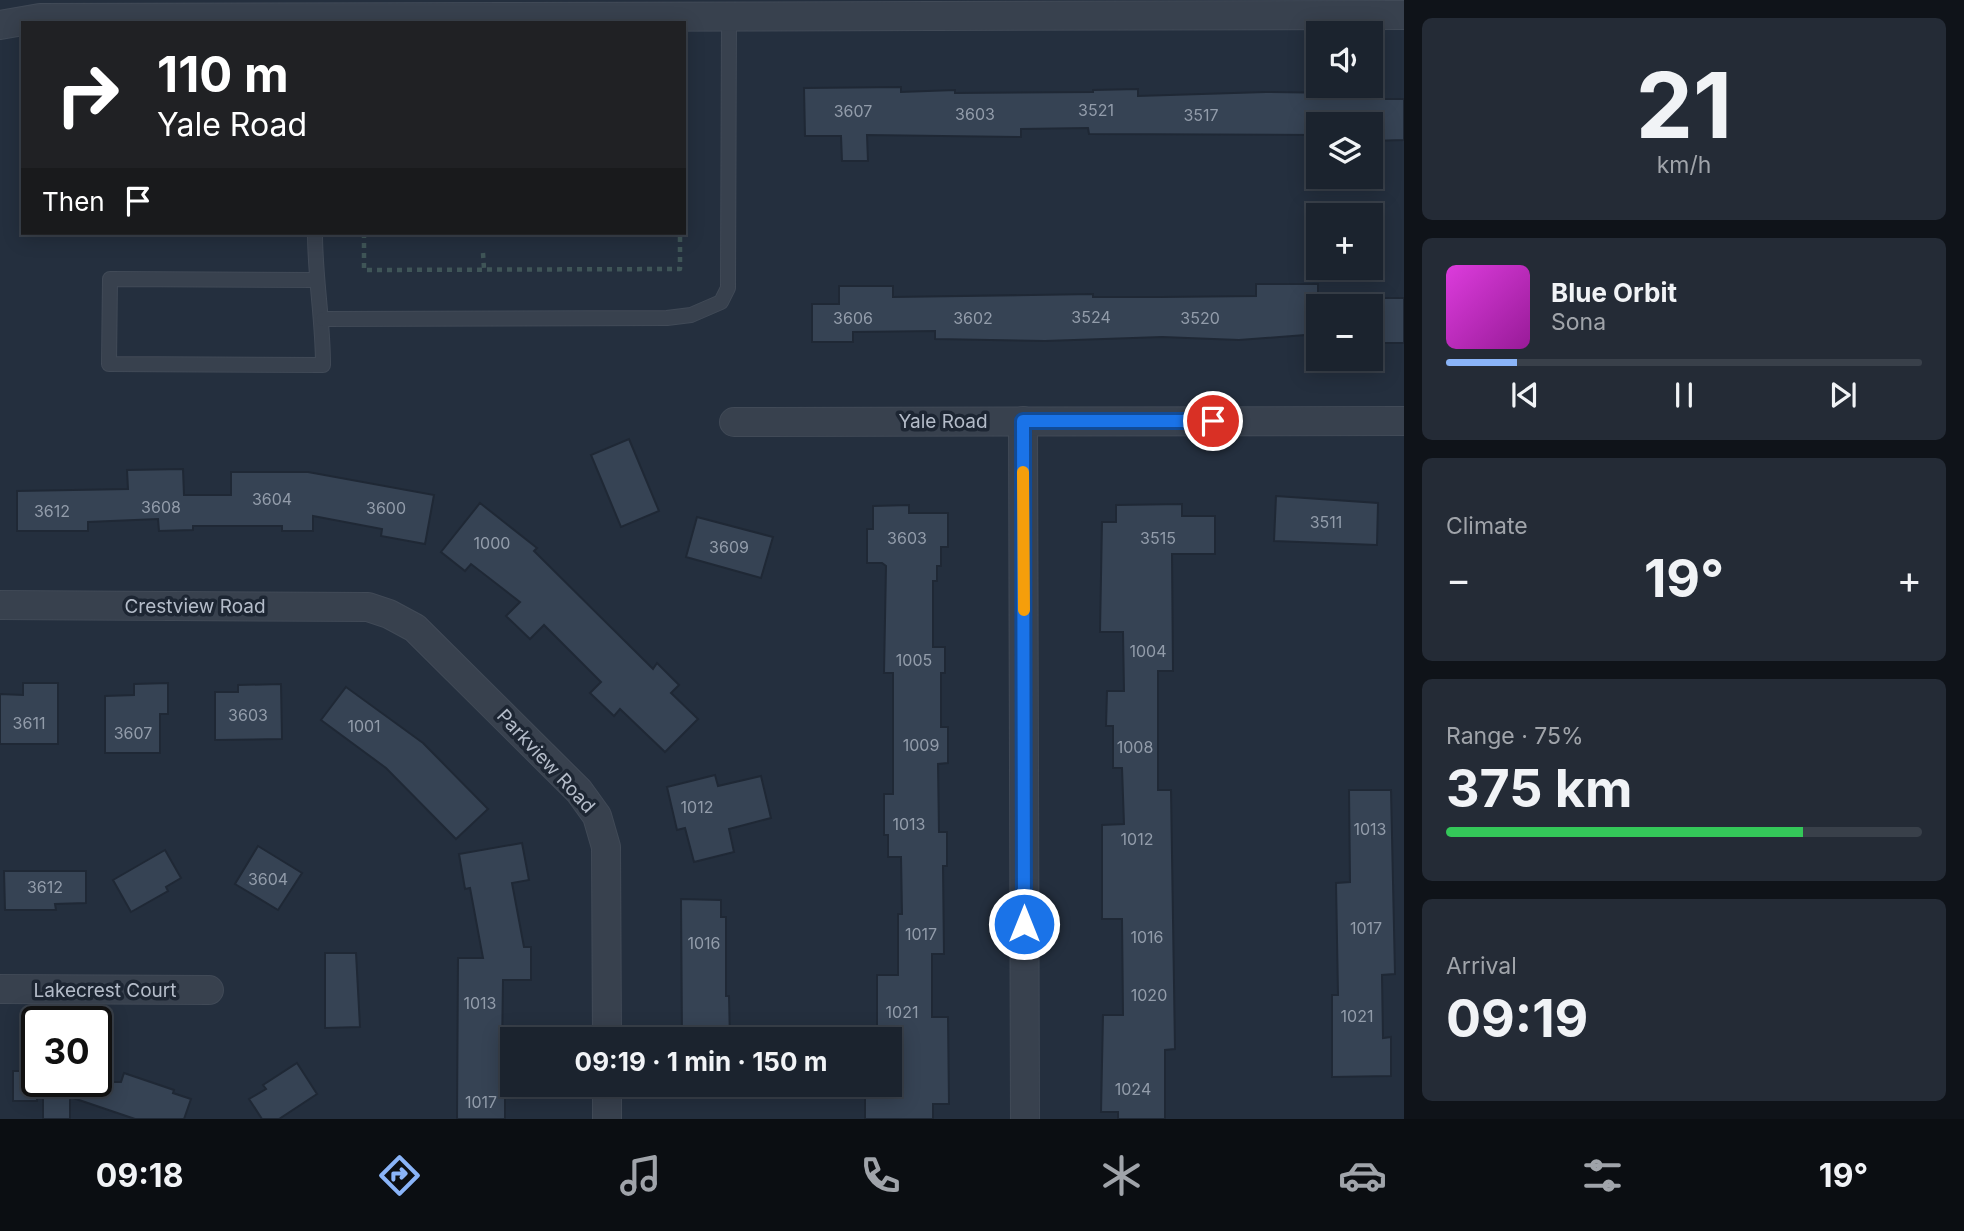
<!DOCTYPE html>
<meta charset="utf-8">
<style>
:root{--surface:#1b232e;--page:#242b36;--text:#f1f3f6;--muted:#a0a4aa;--line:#39404a;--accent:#8ab4f8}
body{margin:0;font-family:Inter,sans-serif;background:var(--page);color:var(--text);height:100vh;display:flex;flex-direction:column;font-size:26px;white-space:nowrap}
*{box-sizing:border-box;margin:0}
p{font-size:23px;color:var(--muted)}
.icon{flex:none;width:38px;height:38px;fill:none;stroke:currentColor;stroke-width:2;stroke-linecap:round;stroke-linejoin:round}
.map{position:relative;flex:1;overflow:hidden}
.sheet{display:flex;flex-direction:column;gap:18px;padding:18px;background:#0f1319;width:560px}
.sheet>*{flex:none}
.banner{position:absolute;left:21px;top:21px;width:665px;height:214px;border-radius:0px;box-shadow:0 4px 18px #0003,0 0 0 2px var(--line);background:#202124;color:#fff;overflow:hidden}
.controls{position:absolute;left:1306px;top:21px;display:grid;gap:14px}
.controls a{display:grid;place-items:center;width:77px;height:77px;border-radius:0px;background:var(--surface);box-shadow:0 4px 18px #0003,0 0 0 2px var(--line);font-size:35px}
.speed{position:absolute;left:21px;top:1006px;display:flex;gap:14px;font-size:35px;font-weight:700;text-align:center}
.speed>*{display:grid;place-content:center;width:91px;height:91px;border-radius:50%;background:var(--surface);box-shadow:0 4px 18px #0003,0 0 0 2px var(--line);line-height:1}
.speed .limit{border:4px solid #111;border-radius:10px;background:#fff;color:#111}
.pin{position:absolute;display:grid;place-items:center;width:60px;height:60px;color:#fff;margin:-30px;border:4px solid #fff;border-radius:50%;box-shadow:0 2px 7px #0007}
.me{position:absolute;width:77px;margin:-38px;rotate:0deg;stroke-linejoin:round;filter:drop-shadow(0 0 5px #0008)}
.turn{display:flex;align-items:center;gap:24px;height:147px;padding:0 21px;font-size:32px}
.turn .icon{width:91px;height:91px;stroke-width:2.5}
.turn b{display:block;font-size:49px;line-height:60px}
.then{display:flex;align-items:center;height:66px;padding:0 21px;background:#0003;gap:14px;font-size:26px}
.big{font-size:52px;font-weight:700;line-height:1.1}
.sheet .card{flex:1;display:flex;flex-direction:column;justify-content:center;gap:10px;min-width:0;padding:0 24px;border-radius:10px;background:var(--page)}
.sheet .dial{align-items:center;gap:0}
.dial b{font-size:91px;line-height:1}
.song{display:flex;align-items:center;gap:21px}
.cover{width:84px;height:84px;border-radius:10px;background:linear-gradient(135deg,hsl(300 70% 55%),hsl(300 70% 35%))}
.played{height:7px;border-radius:4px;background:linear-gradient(90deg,var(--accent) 15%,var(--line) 15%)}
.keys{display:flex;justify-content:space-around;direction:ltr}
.heat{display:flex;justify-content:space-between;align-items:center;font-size:38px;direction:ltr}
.charge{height:10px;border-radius:5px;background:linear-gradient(90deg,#34c759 75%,var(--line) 0)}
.trip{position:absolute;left:500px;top:1027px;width:402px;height:70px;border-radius:0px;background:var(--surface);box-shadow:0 4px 18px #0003,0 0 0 2px var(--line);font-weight:700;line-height:70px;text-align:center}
.dock{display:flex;height:112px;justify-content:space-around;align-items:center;background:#0b0e12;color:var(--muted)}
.dock .icon{width:49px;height:49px}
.dock .on{color:var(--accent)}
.dock b{font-size:32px;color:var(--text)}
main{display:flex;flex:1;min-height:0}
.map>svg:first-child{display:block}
.building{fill:#364354;stroke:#1f2835;stroke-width:2}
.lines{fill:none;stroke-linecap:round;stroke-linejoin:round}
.lane-casing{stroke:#414a57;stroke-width:16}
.street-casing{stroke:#414a57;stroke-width:30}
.path{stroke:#3f5557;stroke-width:4.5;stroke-dasharray:5 5;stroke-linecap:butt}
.lane{stroke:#38414e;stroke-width:14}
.street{stroke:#38414e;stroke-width:28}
.route-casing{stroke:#114b97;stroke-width:18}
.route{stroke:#1a73e8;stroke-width:12}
.slow{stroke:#f59e0b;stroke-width:12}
.labels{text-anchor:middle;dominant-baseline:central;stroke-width:7;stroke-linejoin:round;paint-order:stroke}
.number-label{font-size:16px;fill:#929caa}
.street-label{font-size:19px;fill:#b4bcc9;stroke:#1d2633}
</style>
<main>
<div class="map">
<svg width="1404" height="1119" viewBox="0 0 1404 1119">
<rect width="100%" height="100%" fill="#242f3e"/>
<!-- building -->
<g class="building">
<path d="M901 87V92L955 90V93L1093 92V90L1138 89V96L1266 92 1342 93 1341 99H1404V140L1370 141V124H1318V135L1089 134 1088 128 1021 129V137L867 135 868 161H842L841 136H805L804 88Z"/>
<path d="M1256 284H1318V334L1239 340 1162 337 1045 341 935 339V331L853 332V342H812V304H839V286H893V297L1093 294V297H1161L1256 296Z"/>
<path d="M1372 298H1404V343H1371Z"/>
<path d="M629 439 659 511 621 527 591 455Z"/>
<path d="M183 469 184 495H231V472H308L434 495 425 544 381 536 382 529 313 516V531H282V526H193V530L159 531 158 519 88 522V531H17V491L128 489 127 470Z"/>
<path d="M1276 496 1378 503 1377 545 1274 541Z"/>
<path d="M480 503 537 548 534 551 653 669 657 663 679 685 671 693 698 719 665 752 620 709 614 716 590 693 601 682 544 625 530 639 506 616 520 602 471 564 465 571 441 552Z"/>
<path d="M1182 504V516H1215V554H1172L1173 671H1158V790H1171L1175 1049 1165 1050V1119H1118V1112H1101L1103 1015H1123L1122 919H1102V825L1124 824 1122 768H1113V726H1106L1107 691H1124L1123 632H1100L1102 522H1116V505Z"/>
<path d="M909 505V513H948V547H941V566H937V581H933V647H945V673H941V727H948V763L938 764 939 832H947V866H943L944 954H932V1017H948L949 1104H933V1119H865V1096H871V1085H891V1040H877V975H898V914H902L901 857H888V835H884V794H893V673H884L886 566 882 563H867V529H873V506Z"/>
<path d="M697 517 773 537 761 578 686 557Z"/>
<path d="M23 683H58V744H0V694L23 695Z"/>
<path d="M168 683V714H160V753H105V696L134 695V684Z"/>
<path d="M281 684 282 739 215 740V692H238V685Z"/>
<path d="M346 687 423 743 488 809 456 839 386 768 321 720Z"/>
<path d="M715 775 718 786 761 776 771 818 729 829 734 852 694 862 685 828 677 830 667 787Z"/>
<path d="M1349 790H1391L1395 974 1382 975 1383 1038 1391 1037V1076L1332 1077V995H1338L1336 883 1350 882Z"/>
<path d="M522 843 529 880 512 883 524 947H531V980H503L502 1051H513V1085H505V1119H457L458 958H483L470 888 465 889 459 854Z"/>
<path d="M258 846 302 873 278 910 235 884Z"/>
<path d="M165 850 181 878 166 887 168 891 131 912 113 880Z"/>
<path d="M4 871H86V903L55 904 56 910H5Z"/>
<path d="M681 899 721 900V917H726V996H729L730 1040H682Z"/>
<path d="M325 953H356L360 1027 325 1028Z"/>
<path d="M297 1063 317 1094 279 1119H262L249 1099 266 1089 263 1085Z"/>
<rect x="13" y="1071" width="24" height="30"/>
<path d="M124 1073 174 1090 173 1093 191 1099 184 1119H135L70 1097V1119H43V1087L38 1086 39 1082H121Z"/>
</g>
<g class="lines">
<defs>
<g id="lane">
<path d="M315 233C315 278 323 320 323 365L109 364 110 279 315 280"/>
<path d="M323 319 667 318 691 315 721 302 728 288 729 17"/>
</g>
<g id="street">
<path d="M0 25 40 18 1404 15"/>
<path d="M1023 421 1025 1119"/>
<path d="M734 422 1404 421"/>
<path d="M0 605 368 607 389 614 415 628 579 791 597 816 606 847 607 1040"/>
<path d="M0 989 209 990"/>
<path d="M607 1085V1119"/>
</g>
</defs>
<!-- lane casing -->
<use href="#lane" class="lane-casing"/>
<!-- street casing -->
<use href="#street" class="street-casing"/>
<!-- path -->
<g class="path">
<path d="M364 233V270L680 269V233"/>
<path d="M483 253 484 269"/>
</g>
<!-- lane -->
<use href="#lane" class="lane"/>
<!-- street -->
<use href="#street" class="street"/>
</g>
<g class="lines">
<defs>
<path id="route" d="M1024 924 1023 421H1213"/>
</defs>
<!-- route casing -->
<use href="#route" class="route-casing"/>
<!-- route -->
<use href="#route" class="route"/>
<!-- slow -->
<path class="slow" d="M1023 472 1024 610"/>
</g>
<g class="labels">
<!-- number labels -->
<g class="number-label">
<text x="1096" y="110">3521</text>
<text x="853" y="111">3607</text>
<text x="975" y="114">3603</text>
<text x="1201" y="115">3517</text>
<text x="1091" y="317">3524</text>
<text x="853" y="318">3606</text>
<text x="973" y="318">3602</text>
<text x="1200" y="318">3520</text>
<text x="272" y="499">3604</text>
<text x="161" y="507">3608</text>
<text x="386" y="508">3600</text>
<text x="52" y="511">3612</text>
<text x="1326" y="522">3511</text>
<text x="907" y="538">3603</text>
<text x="1158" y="538">3515</text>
<text x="492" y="543">1000</text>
<text x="729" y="547">3609</text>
<text x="1148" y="651">1004</text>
<text x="914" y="660">1005</text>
<text x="248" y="715">3603</text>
<text x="29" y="723">3611</text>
<text x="364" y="726">1001</text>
<text x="133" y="733">3607</text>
<text x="921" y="745">1009</text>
<text x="1135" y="747">1008</text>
<text x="697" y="807">1012</text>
<text x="909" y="824">1013</text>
<text x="1370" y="829">1013</text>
<text x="1137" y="839">1012</text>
<text x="268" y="879">3604</text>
<text x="45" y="887">3612</text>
<text x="1366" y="928">1017</text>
<text x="921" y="934">1017</text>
<text x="1147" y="937">1016</text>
<text x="704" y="943">1016</text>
<text x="1149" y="995">1020</text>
<text x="480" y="1003">1013</text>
<text x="902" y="1012">1021</text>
<text x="1357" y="1016">1021</text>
<text x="1133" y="1089">1024</text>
<text x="481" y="1102">1017</text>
</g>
<!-- street labels -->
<g class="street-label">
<text x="943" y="421">Yale Road</text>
<text x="195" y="606">Crestview Road</text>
<text transform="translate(546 761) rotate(47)">Parkview Road</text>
<text x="105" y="990">Lakecrest Court</text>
</g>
</g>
</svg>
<div class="controls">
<a><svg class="icon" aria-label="sound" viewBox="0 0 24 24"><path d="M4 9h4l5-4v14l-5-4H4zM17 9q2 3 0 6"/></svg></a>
<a><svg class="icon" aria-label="layers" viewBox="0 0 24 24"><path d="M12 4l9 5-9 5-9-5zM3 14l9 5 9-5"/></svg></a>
<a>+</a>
<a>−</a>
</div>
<div class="speed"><div class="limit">30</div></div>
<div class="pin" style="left:1213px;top:421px;background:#d93025"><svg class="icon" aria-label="arrive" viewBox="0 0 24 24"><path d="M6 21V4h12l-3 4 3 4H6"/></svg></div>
<svg class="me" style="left:1024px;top:924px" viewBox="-20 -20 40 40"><circle r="17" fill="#1a73e8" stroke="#fff" stroke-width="3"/><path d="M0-11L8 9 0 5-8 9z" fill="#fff"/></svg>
<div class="trip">09:19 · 1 min · 150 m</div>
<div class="banner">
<div class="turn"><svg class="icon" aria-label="right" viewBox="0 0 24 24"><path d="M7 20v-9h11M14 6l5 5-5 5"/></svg><div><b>110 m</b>Yale Road</div></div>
<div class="then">Then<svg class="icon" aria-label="arrive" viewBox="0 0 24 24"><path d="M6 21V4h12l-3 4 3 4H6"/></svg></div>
</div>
</div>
<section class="sheet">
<div class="card dial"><b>21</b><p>km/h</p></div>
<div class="card">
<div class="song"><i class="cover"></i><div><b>Blue Orbit</b><p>Sona</p></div></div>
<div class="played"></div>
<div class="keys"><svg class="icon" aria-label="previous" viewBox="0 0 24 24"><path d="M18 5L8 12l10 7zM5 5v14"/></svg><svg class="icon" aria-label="pause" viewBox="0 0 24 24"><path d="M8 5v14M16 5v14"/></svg><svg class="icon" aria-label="next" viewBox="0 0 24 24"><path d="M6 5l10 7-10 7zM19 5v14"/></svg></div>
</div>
<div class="card"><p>Climate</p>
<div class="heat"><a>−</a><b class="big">19°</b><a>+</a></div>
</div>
<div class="card"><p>Range · 75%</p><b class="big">375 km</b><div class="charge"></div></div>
<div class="card"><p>Arrival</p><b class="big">09:19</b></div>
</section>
</main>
<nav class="dock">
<b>09:18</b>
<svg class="icon on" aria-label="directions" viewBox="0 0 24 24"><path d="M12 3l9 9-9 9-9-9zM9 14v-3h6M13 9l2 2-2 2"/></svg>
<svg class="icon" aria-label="music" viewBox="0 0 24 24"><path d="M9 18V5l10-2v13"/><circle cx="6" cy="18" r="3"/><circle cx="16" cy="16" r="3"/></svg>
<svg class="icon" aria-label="phone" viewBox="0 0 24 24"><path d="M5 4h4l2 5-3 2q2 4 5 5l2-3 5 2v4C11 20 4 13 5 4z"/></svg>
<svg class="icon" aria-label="climate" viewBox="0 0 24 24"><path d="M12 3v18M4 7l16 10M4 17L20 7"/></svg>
<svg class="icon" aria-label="car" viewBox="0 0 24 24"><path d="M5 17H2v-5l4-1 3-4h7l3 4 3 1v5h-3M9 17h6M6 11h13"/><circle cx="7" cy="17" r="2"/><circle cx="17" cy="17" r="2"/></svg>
<svg class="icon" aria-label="filters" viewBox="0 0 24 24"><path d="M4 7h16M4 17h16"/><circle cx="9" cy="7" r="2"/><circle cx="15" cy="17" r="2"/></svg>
<b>19°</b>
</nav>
